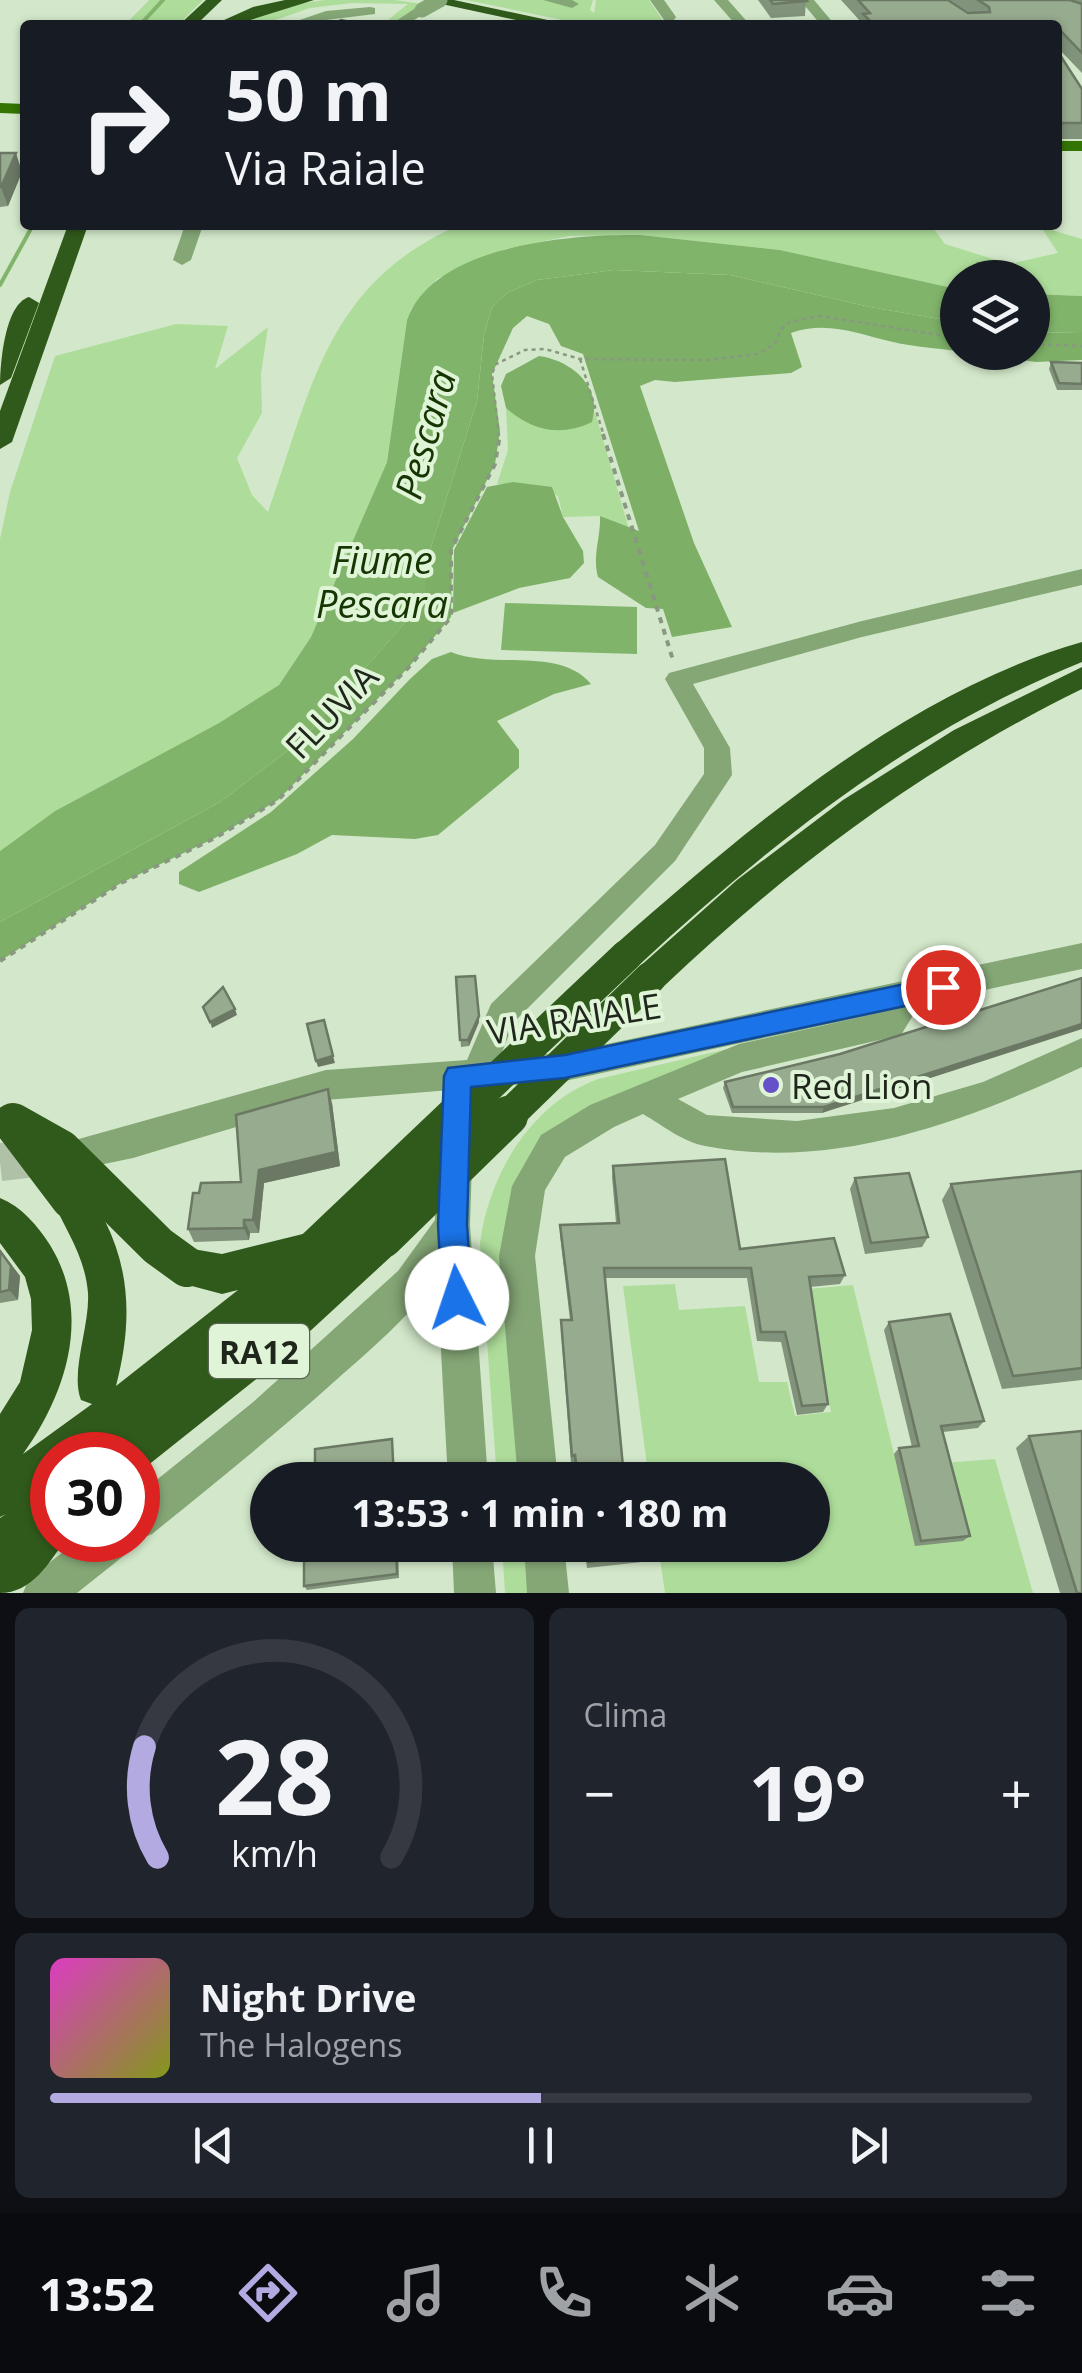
<!DOCTYPE html>
<html lang="it">
<meta charset="utf-8">
<style>
:root{--surface:#171b24;--page:#20242c;--text:#f1f3f6;--muted:#9ea1a6;--line:#363941;--accent:#b3aae2}
body{margin:0;font-family:"Open Sans",sans-serif;background:var(--page);color:var(--text);height:100vh;display:flex;flex-direction:column;font-size:38px;white-space:nowrap}
*{box-sizing:border-box;margin:0}
p{font-size:32px;color:var(--muted)}
.icon{flex:none;width:55px;height:55px;fill:none;stroke:currentColor;stroke-width:2;stroke-linecap:round;stroke-linejoin:round}
.map{position:relative;height:1593px;overflow:hidden}
.details{display:flex;flex-direction:column;gap:15px;padding:15px;background:#0d0f14;flex:1}
.details>*{flex:none}
.banner{position:absolute;left:20px;top:20px;width:1042px;height:210px;border-radius:10px;box-shadow:0 2px 8px #0004;background:#171b24;color:var(--text);overflow:hidden}
.tools{position:absolute;left:940px;top:260px;display:grid;gap:20px}
.tools a{display:grid;place-items:center;width:110px;height:110px;border-radius:50%;background:var(--surface);box-shadow:0 2px 8px #0004;font-size:50px}
.speed{position:absolute;left:30px;top:1432px;display:flex;gap:20px;font-size:50px;font-weight:700;text-align:center}
.speed>*{display:grid;place-content:center;width:130px;height:130px;border-radius:50%;background:var(--surface);box-shadow:0 2px 8px #0004;line-height:1}
.speed .limit{border:15px solid #d22;background:#fff;color:#111}
.pin{position:absolute;display:grid;place-items:center;width:85px;height:85px;color:#fff;margin:-42px;border:5px solid #fff;border-radius:50%;box-shadow:0 2px 10px #0007}
.me{position:absolute;width:110px;margin:-55px;rotate:356deg;stroke-linejoin:round;filter:drop-shadow(0 0 8px #0008)}
.turn{display:flex;align-items:center;gap:35px;height:210px;padding:0 40px;font-size:45px}
.turn .icon{width:130px;height:130px;stroke-width:2.5}
.turn b{display:block;font-size:70px;line-height:85px}
.big{font-size:75px;font-weight:700;line-height:1.1}
.details .widget{flex:1;display:flex;flex-direction:column;justify-content:center;gap:15px;min-width:0;padding:0 35px;border-radius:15px;background:var(--page)}
.details .dial{align-items:center;gap:0}
.dial svg{height:260px;overflow:visible;fill:none;stroke:var(--line);stroke-width:7;stroke-linecap:round;text-anchor:middle}
.dial text{fill:var(--text);stroke:none}
.song{display:flex;align-items:center;gap:30px}
.cover{width:120px;height:120px;border-radius:15px;background:linear-gradient(135deg,hsl(310 70% 55%),hsl(70 70% 35%))}
.played{height:10px;border-radius:5px;background:linear-gradient(90deg,var(--accent) 50%,var(--line) 50%)}
.keys{display:flex;justify-content:space-around;direction:ltr}
.heat{display:flex;justify-content:space-between;align-items:center;font-size:55px;direction:ltr}
.details .tiles{flex:1;display:grid;gap:15px;grid-template-columns:1fr 1fr}
.widget:last-child{grid-column:span 2}
.trip{position:absolute;left:250px;top:1462px;width:580px;height:100px;border-radius:50px;background:var(--surface);box-shadow:0 2px 8px #0004;font-weight:700;line-height:100px;text-align:center}
.menu{display:flex;height:160px;justify-content:space-around;align-items:center;background:#090b0e;color:var(--muted)}
.menu .icon{width:70px;height:70px}
.menu .active{color:var(--accent)}
.menu b{font-size:45px;color:var(--text)}
.map>svg:first-child{display:block}
.green{fill:#aedd9b}
.forest{fill:#7daf67}
.water{fill:#81b46b}
.lines{fill:none;stroke-linecap:round;stroke-linejoin:round}
.stream{stroke:#81b46b;stroke-width:4}
.minor-tunnel{stroke:#afc1a7;stroke-width:38;stroke-dasharray:38 19;stroke-linecap:butt}
.highway-tunnel{stroke:#afc1a7;stroke-width:40;stroke-dasharray:40 20;stroke-linecap:butt}
.path-far1{stroke:#889881;stroke-width:2.5;stroke-dasharray:4 4;stroke-linecap:butt}
.path{stroke:#889881;stroke-width:4;stroke-dasharray:6 6;stroke-linecap:butt}
.minor{fill:#85a776;fill-rule:evenodd}
.major{fill:#337403;fill-rule:evenodd}
.highway{fill:#305a1b;fill-rule:evenodd}
.minor-bridge{stroke:#85a776;stroke-width:15}
.highway-bridge-far1{stroke:#305a1b;stroke-width:32}
.highway-bridge{stroke:#305a1b;stroke-width:40}
.wall{fill:#82937b}
.shaded-wall{fill:#6a7864}
.building{fill:#97ab8f;stroke:#6a7864;stroke-width:2.5}
.route{fill:#1a73e8;stroke:#114b97;stroke-width:2.5}
.poi-dot{fill:#6751ca;stroke:#e0f5d7;stroke-width:4}
.labels{text-anchor:middle;dominant-baseline:central;stroke-width:8;stroke-linejoin:round;paint-order:stroke}
.shield{fill:#e0f5d7;stroke:#596453;stroke-width:2.5}
.shield-label{font-size:32px;font-weight:bold;fill:#1f261b}
.street-label{font-size:35px;fill:#1f261b;stroke:#e0f5d7}
.poi-label{font-size:35px;fill:#1f261b;stroke:#e0f5d7;text-anchor:start}
.water-label{font-size:38px;font-style:italic;fill:#153502;stroke:#e0f5d7}
</style>
<div class="map">
<svg width="1082" height="1593" viewBox="0 0 1082 1593">
<rect width="100%" height="100%" fill="#d3e8ca"/>
<!-- green -->
<g class="green">
<path d="M149 0H203L178 25H125Z"/>
<path d="M325 0H394L422 4 390 25 389 19 408 4 352 3 310 8 261 25H229L296 4Z"/>
<path d="M466 0H593L590 10 594 13 596 0H649L665 24 587 25Z"/>
<path d="M459 225H931L945 244 1009 264 1058 253 1041 227 1082 239V296L1033 294 1032 278H958L957 289 780 250 640 235 569 236 505 249 437 279 411 309 407 320 387 462 311 637 279 685 219 723 55 811 0 851V539L10 492 55 356 176 324 228 326 215 369 268 327 261 374 262 413 237 458 252 495 268 512C312 388 326 284 459 225Z"/>
<path d="M506 408C527 427 567 434 592 421L595 412 629 529 600 516 563 517 558 496 531 484H497L508 450Z"/>
<path d="M891 1011 740 1054 521 1179 528 1480H497L480 1243C489 1175 530 1104 598 1079Z"/>
<path d="M675 1284 679 1310 745 1306 759 1382H787L795 1416 831 1412 807 1289 853 1285 894 1454 940 1450 944 1463 995 1459 1033 1593H665L658 1545H812V1480H649L623 1286Z"/>
<path d="M502 1545H534L538 1593H505Z"/>
</g>
<!-- forest -->
<g class="forest">
<path d="M614 270 730 275 870 307 957 322V351C936 348 914 347 893 342 858 334 827 320 791 333L802 367 791 373 675 382 655 380 640 386 694 543 732 627 672 637 663 609 646 608 598 577C592 556 601 537 600 516L639 531 583 354 561 346 549 324 527 316 513 328 492 374 500 431 495 464 452 550 451 617 408 668 278 800 215 838 121 883 0 961V922L220 802 302 740 424 601 426 563 477 401 484 335 492 307 507 293 537 280Z"/>
<path d="M1082 332V360L1036 362 969 353 1032 352 1033 333Z"/>
<path d="M539 356C570 360 603 386 592 422 561 437 532 431 506 408L501 386 506 374Z"/>
<path d="M513 482 552 487 563 517 583 551 584 563 570 578 519 588 453 613 454 550 487 487Z"/>
<path d="M451 652C496 670 559 646 591 684L554 694 497 721 519 750V768L438 835 415 839 332 835 297 854 199 892 179 884V872L271 812 353 739 410 679 432 659Z"/>
</g>
<!-- water -->
<g class="water">
<path d="M640 235 780 250 957 289V322L870 307 730 275 614 270 537 280 507 293 492 307 484 335 477 401 426 563 425 600 302 740 220 802 0 922V851L55 811 219 723 279 685 311 637 387 462 407 320C434 244 573 234 640 235Z"/>
<path d="M1033 294 1082 296V332L1033 333Z"/>
<path d="M505 603 637 607V654L501 650Z"/>
</g>
<g class="lines">
<!-- stream -->
<g class="stream">
<path d="M140 25 163 0"/>
<path d="M0 285 33 225"/>
</g>
<!-- minor-tunnel -->
<path class="minor-tunnel" d="M0 1162 53 1156"/>
<!-- highway-tunnel -->
<path class="highway-tunnel" d="M0 1577 24 1544 52 1492"/>
<!-- path-far1 -->
<g class="path-far1">
<path d="M1032 344 1082 346"/>
<path d="M580 359 604 436"/>
<path d="M499 436 492 374 496 364 525 350 545 349 580 359 707 360 758 354 775 344 781 329 790 322 820 316 958 338"/>
</g>
<!-- path -->
<g class="path">
<path d="M603 434 673 660"/>
<path d="M0 961 121 883 215 838 278 800 408 668 451 617V550L495 464 500 434"/>
</g>
<!-- minor -->
<g class="minor">
<path d="M543 0H572L579 4 572 8Z"/>
<path d="M650 0H664L676 17 674 20H664Z"/>
<path d="M714 0H728L750 25H736Z"/>
<path d="M800 0H814L835 25H821Z"/>
<path d="M370 7 375 8V14L285 25 326 11Z"/>
<path d="M417 7 429 10 407 25H390Z"/>
<path d="M185 225H203L191 260 182 265 173 260Z"/>
<path d="M1082 569V585L862 637 693 684 730 748 732 775 675 861 514 1022 500 1057 565 1053 1082 943V969L920 1004 901 1035 742 1072 678 1099 707 1115 797 1121 894 1108 983 1082 1082 1038V1067C966 1121 836 1171 705 1146 683 1142 662 1125 643 1114L614 1127 565 1157 545 1190 535 1256 558 1480H518L499 1256 512 1186 541 1135 590 1105 739 1044 880 1013 565 1081 326 1100 133 1158 80 1169 68 1164 63 1153 68 1142 326 1070 467 1060 491 1004 655 845 704 774V748L665 679 669 673 862 621Z"/>
<path d="M455 1147 467 1152 472 1163 470 1225 488 1480H448L437 1277C410 1317 371 1349 335 1381 276 1434 214 1484 152 1534L138 1540V1495L252 1403 398 1271 435 1220 438 1163 443 1152Z"/>
<path d="M79 1540H132L126 1554 77 1593H23L29 1578Z"/>
<path d="M452 1545H492L496 1593H454Z"/>
<path d="M524 1545H564L569 1593H527Z"/>
</g>
<!-- major -->
<g class="major">
<path d="M0 103 25 104V114L0 113Z"/>
<rect x="1058" y="141" width="24" height="10"/>
</g>
<!-- highway -->
<g class="highway">
<path d="M206 0H222L196 25H179Z"/>
<path d="M285 0H314L234 25H213L253 7Z"/>
<path d="M423 0H454L571 25H539Z"/>
<path d="M68 225H88L12 442 0 449V411Z"/>
<path d="M29 297 39 303 11 378 0 385C0 363 5 304 29 297Z"/>
<path d="M1082 642V662C911 731 772 842 638 966L626 970 614 966 609 956 614 946C748 828 907 692 1082 642Z"/>
<path d="M1082 667V689C925 766 789 867 662 988L650 992 638 988 633 978 638 968 737 880 843 800 954 730Z"/>
<path d="M71 1181C89 1188 96 1203 105 1221 132 1275 131 1328 116 1386L238 1290 222 1294 173 1281 167 1267 173 1253 187 1248 222 1254 315 1231 329 1236 334 1250 330 1260 369 1225 383 1219 397 1225 402 1238 397 1251 269 1369 142 1470 138 1472V1455H106L111 1441 93 1455H52V1484L40 1493 52 1488V1540H65C49 1563 32 1593 0 1593V1518L6 1514 0 1517V1414L20 1382 32 1330 31 1299 25 1277 0 1243V1198C22 1207 37 1225 50 1245 92 1313 67 1393 23 1454L92 1404 81 1400C70 1372 90 1326 88 1293 85 1256 66 1231 52 1199L58 1186Z"/>
</g>
<!-- minor-bridge -->
<path class="minor-bridge" d="M422 10 440 0"/>
<!-- highway-bridge-far1 -->
<g class="highway-bridge-far1">
<path d="M454 1119 626 956"/>
<path d="M505 1119 650 978"/>
</g>
<!-- highway-bridge -->
<g class="highway-bridge">
<path d="M13 1123 61 1150 158 1246 187 1267"/>
<path d="M18 1129 71 1199"/>
<path d="M383 1238 508 1116"/>
<path d="M315 1250 456 1116"/>
</g>
</g>
<!-- wall -->
<g class="wall">
<path d="M758 0H806L805 16 771 18Z"/>
<path d="M841 0H948L968 13H970L950 0H1082V73L1058 48V25H861V22Z"/>
<path d="M1058 52 1082 89V139H1058Z"/>
<path d="M0 153 22 172 8 206 0 207Z"/>
<path d="M1051 362 1082 363V390H1057L1049 369Z"/>
<path d="M456 977 479 1022 469 1046 461 1047Z"/>
<path d="M1082 978 822 1113H732L723 1088 725 1082 840 1054Z"/>
<path d="M332 1103 340 1166 264 1183 259 1233H250L249 1240 194 1242 188 1229 199 1193 241 1182Z"/>
<path d="M613 1166 740 1249 845 1275 840 1284 810 1287 828 1404 823 1412 797 1415 781 1342 757 1341 747 1278H605L624 1477 633 1480H576L574 1463H571L561 1330V1320H570L560 1235V1225L616 1223 612 1177Z"/>
<path d="M1082 1171V1380L1002 1389 942 1200 951 1184Z"/>
<path d="M855 1178 928 1237 922 1247 865 1254 850 1189Z"/>
<path d="M0 1250 20 1276 18 1300 0 1303Z"/>
<path d="M889 1322 984 1421 978 1428 943 1432 970 1536 963 1541 915 1546 894 1454 899 1448 912 1447 884 1330Z"/>
<path d="M1029 1436 1082 1593H1060L1016 1448Z"/>
<path d="M304 1545H398L399 1578 307 1590 304 1586Z"/>
<path d="M584 1545H643L644 1556 642 1562 587 1568Z"/>
</g>
<!-- shaded-wall -->
<g class="shaded-wall">
<path d="M16 153 22 172 8 206 1 187Z"/>
<path d="M235 1009 237 1015 212 1028 210 1022Z"/>
<path d="M479 1016V1022L469 1046 468 1040Z"/>
<path d="M1082 1024V1029L822 1113 824 1107Z"/>
<path d="M333 1056 335 1063 318 1067 316 1061Z"/>
<path d="M328 1089 332 1103 340 1166 264 1183 259 1233 253 1220 259 1170Z"/>
<path d="M244 1220 250 1233 249 1240 244 1228Z"/>
<path d="M0 1250 20 1276 18 1300 9 1290Z"/>
</g>
<!-- building -->
<g class="building">
<path d="M770 0H806L807 1 773 4Z"/>
<path d="M858 0H948L968 13 990 12 989 7 978 0H1070L1082 4V53L1058 28V25L1054 24 874 25 863 14 870 13Z"/>
<path d="M341 20 363 25H332Z"/>
<path d="M1058 52 1082 89V123H1058Z"/>
<path d="M0 153H16L1 187H0Z"/>
<path d="M1051 362 1082 363V384L1059 383Z"/>
<path d="M475 976 479 1016 468 1040H460L456 977Z"/>
<path d="M1082 978V1024L824 1107H733L725 1082 840 1054Z"/>
<path d="M223 987 235 1009 210 1022 203 1007Z"/>
<path d="M324 1020 333 1056 316 1061 307 1024Z"/>
<path d="M328 1089 336 1152 259 1170 253 1220H244V1228L188 1229 193 1193H199L201 1183 241 1182 236 1115Z"/>
<path d="M725 1159 740 1249 834 1238 845 1275 809 1277 828 1404 802 1406 785 1332H761L751 1268H604L624 1477 632 1476 633 1480H578L575 1455 572 1456 561 1320H572L560 1225 619 1223 613 1166Z"/>
<path d="M1082 1171V1368L1013 1376 951 1184Z"/>
<path d="M909 1173 928 1237 871 1243 855 1178Z"/>
<path d="M0 1251 11 1266 9 1290 0 1292Z"/>
<path d="M950 1314 984 1421 941 1426 970 1536 921 1541 899 1448 919 1446 889 1322Z"/>
<path d="M1082 1431V1593H1077L1029 1436Z"/>
<path d="M392 1439 394 1480H315V1449Z"/>
<path d="M304 1545H396L397 1574 304 1586Z"/>
<path d="M586 1545H643L644 1556 588 1562Z"/>
</g>
<!-- route -->
<path class="route" d="M943 976 952 979 956 987 952 995 943 998 565 1078 471 1087 467 1225 472 1298 467 1308 457 1313 446 1308 442 1298 438 1225 444 1076 448 1068 565 1055Z"/>
<!-- markers -->
<circle class="poi-dot" cx="771" cy="1085" r="10"/>
<g class="labels">
<!-- shield labels -->
<rect class="shield" x="209" y="1324" width="100" height="54" rx="8"/>
<g class="shield-label">
<text x="259" y="1351">RA12</text>
</g>
<!-- street labels -->
<g class="street-label">
<text transform="translate(331 711) rotate(-46)">FLUVIA</text>
<text transform="translate(574 1018) rotate(-9)">VIA RAIALE</text>
</g>
<!-- poi labels -->
<g class="poi-label">
<text x="791" y="1085">Red Lion</text>
</g>
<!-- water labels -->
<g class="water-label">
<text transform="translate(424 434) rotate(-74)">Pescara</text>
<text x="382" y="559">Fiume<tspan x="382" dy="44">Pescara</tspan></text>
</g>
</g>
</svg>
<div class="tools">
<a><svg class="icon" aria-label="layers" viewBox="0 0 24 24"><path d="M12 4l9 5-9 5-9-5zM3 14l9 5 9-5"/></svg></a>
</div>
<div class="speed"><div class="limit">30</div></div>
<div class="pin" style="left:943px;top:987px;background:#d93025"><svg class="icon" aria-label="arrive" viewBox="0 0 24 24"><path d="M6 21V4h12l-3 4 3 4H6"/></svg></div>
<svg class="me" style="left:457px;top:1298px" viewBox="-20 -20 40 40"><circle r="19" fill="#fff"/><path d="M0-13L10 11 0 6-10 11z" fill="#1a73e8"/></svg>
<div class="trip">13:53 · 1 min · 180 m</div>
<div class="banner">
<div class="turn"><svg class="icon" aria-label="right" viewBox="0 0 24 24"><path d="M7 20v-9h11M14 6l5 5-5 5"/></svg><div><b>50 m</b>Via Raiale</div></div>
</div>
</div>
<section class="details">
<div class="tiles">
<div class="widget dial"><svg viewBox="0 0 100 80">
<path d="M14 69A42 42 0 1 1 86 69"/>
<path d="M14 69A42 42 0 0 1 10 35" stroke="#b3aae2"/>
<text x="50" y="56" font-size="32" font-weight="700">28</text>
<text x="50" y="72" font-size="11">km/h</text>
</svg></div>
<div class="widget"><p>Clima</p>
<div class="heat"><a>−</a><b class="big">19°</b><a>+</a></div>
</div>
<div class="widget">
<div class="song"><i class="cover"></i><div><b>Night Drive</b><p>The Halogens</p></div></div>
<div class="played"></div>
<div class="keys"><svg class="icon" aria-label="previous" viewBox="0 0 24 24"><path d="M18 5L8 12l10 7zM5 5v14"/></svg><svg class="icon" aria-label="pause" viewBox="0 0 24 24"><path d="M8 5v14M16 5v14"/></svg><svg class="icon" aria-label="next" viewBox="0 0 24 24"><path d="M6 5l10 7-10 7zM19 5v14"/></svg></div>
</div>
</div>
</section>
<nav class="menu">
<b>13:52</b>
<svg class="icon active" aria-label="directions" viewBox="0 0 24 24"><path d="M12 3l9 9-9 9-9-9zM9 14v-3h6M13 9l2 2-2 2"/></svg>
<svg class="icon" aria-label="music" viewBox="0 0 24 24"><path d="M9 18V5l10-2v13"/><circle cx="6" cy="18" r="3"/><circle cx="16" cy="16" r="3"/></svg>
<svg class="icon" aria-label="phone" viewBox="0 0 24 24"><path d="M5 4h4l2 5-3 2q2 4 5 5l2-3 5 2v4C11 20 4 13 5 4z"/></svg>
<svg class="icon" aria-label="climate" viewBox="0 0 24 24"><path d="M12 3v18M4 7l16 10M4 17L20 7"/></svg>
<svg class="icon" aria-label="car" viewBox="0 0 24 24"><path d="M5 17H2v-5l4-1 3-4h7l3 4 3 1v5h-3M9 17h6M6 11h13"/><circle cx="7" cy="17" r="2"/><circle cx="17" cy="17" r="2"/></svg>
<svg class="icon" aria-label="filters" viewBox="0 0 24 24"><path d="M4 7h16M4 17h16"/><circle cx="9" cy="7" r="2"/><circle cx="15" cy="17" r="2"/></svg>
</nav>
